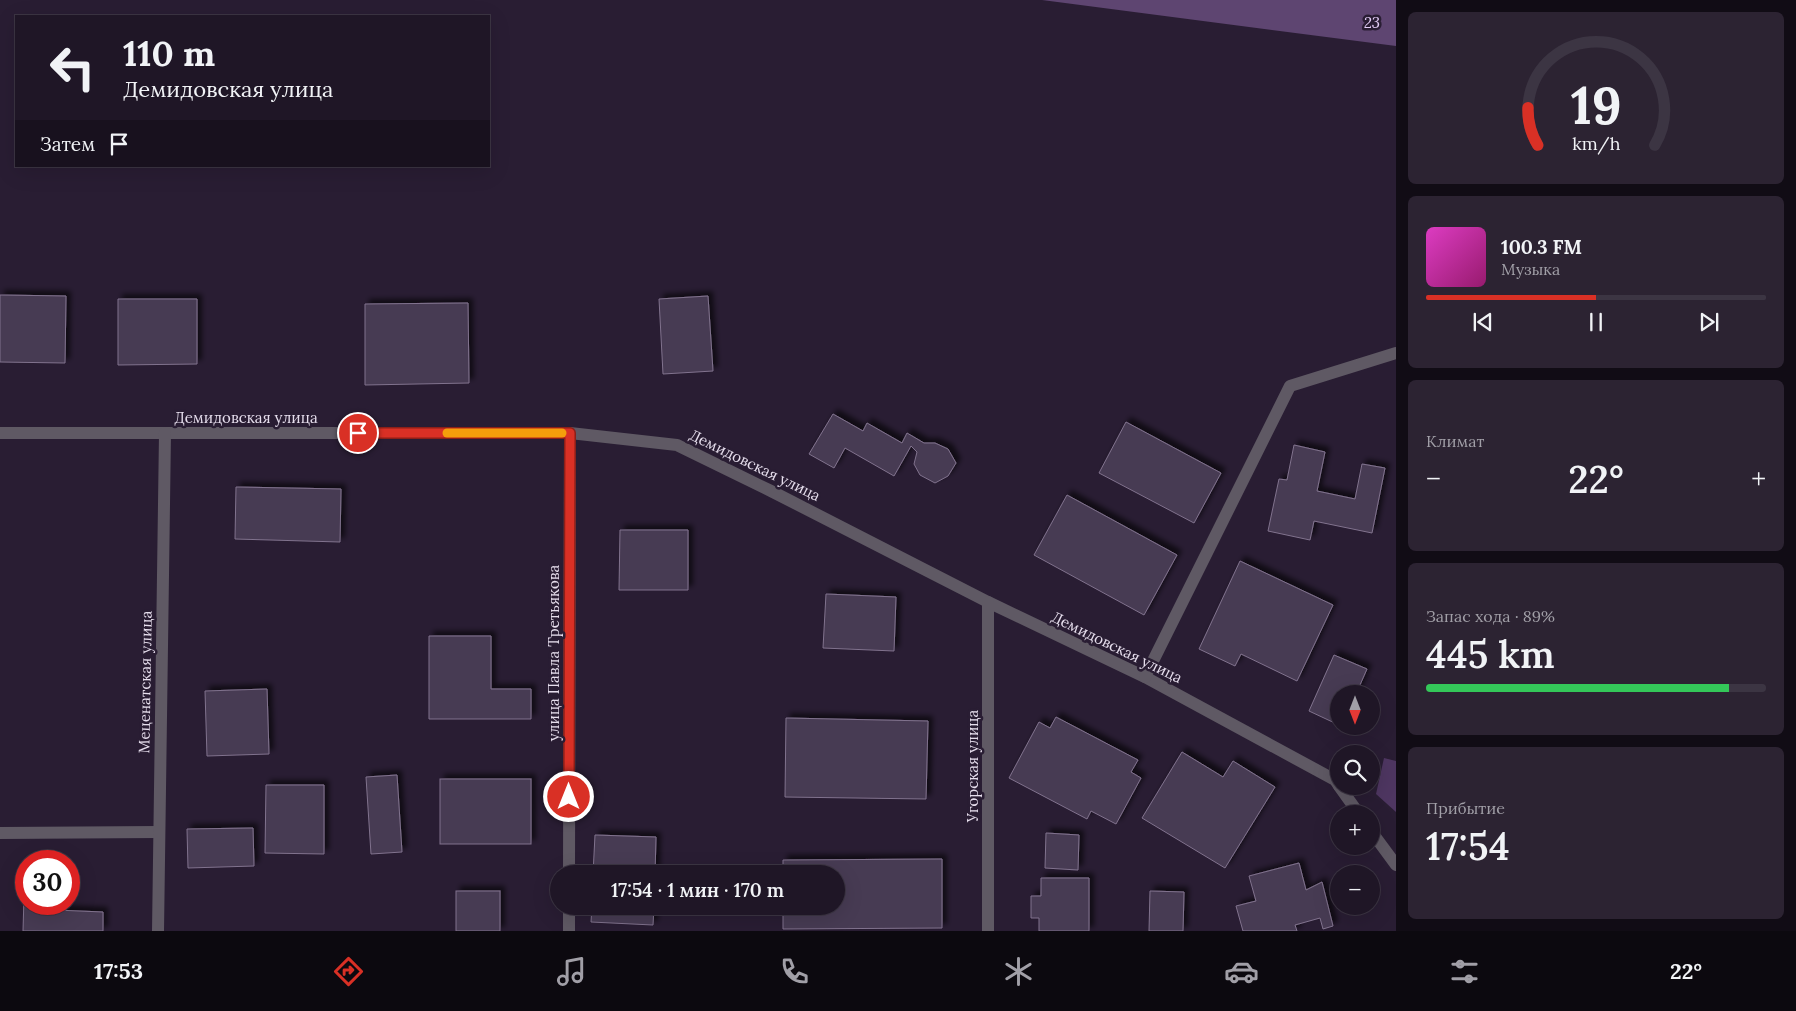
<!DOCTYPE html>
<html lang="ru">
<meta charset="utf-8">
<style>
:root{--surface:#1f1626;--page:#2c2332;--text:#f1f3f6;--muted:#a19fa7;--line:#3c3543;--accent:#d93025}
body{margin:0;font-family:Lora,serif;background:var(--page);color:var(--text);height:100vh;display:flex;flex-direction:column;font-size:19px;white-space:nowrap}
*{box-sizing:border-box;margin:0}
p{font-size:16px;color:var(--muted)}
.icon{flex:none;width:28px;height:28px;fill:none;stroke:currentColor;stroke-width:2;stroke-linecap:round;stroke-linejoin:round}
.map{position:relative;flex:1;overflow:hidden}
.panel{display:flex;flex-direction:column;gap:12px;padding:12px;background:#110c15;width:400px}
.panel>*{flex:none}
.top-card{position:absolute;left:15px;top:15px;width:475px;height:152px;border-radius:0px;box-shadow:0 5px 20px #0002,0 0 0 1px var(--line);background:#1f1626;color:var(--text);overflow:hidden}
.needle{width:32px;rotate:180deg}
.controls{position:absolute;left:1330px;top:685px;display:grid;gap:10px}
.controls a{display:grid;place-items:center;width:50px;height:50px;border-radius:50%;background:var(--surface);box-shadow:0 5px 20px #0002,0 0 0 1px var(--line);font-size:25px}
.speed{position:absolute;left:15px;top:850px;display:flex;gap:10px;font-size:25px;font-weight:700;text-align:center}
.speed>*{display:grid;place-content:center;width:65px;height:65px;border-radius:50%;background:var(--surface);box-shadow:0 5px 20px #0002,0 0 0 1px var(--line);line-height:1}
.speed .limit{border:8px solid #d22;background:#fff;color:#111}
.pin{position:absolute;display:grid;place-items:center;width:42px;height:42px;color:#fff;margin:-21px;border:2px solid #fff;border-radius:50%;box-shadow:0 1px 5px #0007}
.me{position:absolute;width:55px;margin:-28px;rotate:0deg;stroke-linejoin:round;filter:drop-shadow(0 0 4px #0008)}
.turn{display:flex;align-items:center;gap:18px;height:105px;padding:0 25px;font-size:22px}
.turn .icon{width:65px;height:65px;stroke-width:2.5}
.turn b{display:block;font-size:35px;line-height:42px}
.then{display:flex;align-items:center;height:48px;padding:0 25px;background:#0003;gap:10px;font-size:19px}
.big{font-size:38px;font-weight:600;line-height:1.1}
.panel .widget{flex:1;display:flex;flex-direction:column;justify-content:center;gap:8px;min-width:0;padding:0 18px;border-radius:8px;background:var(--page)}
.panel .dial{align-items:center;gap:0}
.dial svg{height:130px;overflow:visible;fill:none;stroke:var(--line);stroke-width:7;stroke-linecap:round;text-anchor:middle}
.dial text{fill:var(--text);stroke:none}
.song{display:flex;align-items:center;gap:15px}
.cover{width:60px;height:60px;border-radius:8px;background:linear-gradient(135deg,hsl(310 70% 55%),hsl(320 70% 35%))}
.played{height:5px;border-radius:2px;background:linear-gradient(90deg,var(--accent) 50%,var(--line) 50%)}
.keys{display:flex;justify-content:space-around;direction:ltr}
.heat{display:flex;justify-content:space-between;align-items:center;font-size:28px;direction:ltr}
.charge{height:8px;border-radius:4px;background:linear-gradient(90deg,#34c759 89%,var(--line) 0)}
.trip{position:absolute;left:550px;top:865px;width:295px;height:50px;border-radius:25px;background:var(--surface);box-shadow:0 5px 20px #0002,0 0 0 1px var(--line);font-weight:600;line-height:50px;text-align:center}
.tabs{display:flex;height:80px;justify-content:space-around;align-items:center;background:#0c090f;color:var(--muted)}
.tabs .icon{width:35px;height:35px}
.tabs .on{color:var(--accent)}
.tabs b{font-size:22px;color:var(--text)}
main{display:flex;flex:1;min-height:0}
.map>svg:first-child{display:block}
.green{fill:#4e3661}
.forest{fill:#5e4571}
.building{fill:#473a52;stroke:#81738e;filter:url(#shadow)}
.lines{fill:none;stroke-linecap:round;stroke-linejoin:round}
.minor{stroke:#5f5964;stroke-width:12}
.route-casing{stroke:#8d1f18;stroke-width:12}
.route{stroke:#d93025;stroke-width:9}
.slow{stroke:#f59e0b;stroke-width:9}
.labels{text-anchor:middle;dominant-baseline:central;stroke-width:5;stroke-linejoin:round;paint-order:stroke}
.park-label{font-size:15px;font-style:italic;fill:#e5cef9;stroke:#291d33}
.street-label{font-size:15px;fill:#e6deed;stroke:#291d33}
</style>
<main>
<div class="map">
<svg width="1396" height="931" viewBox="0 0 1396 931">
<defs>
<filter id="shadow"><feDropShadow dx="4.5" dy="-4.5" stdDeviation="2.5" flood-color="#0009"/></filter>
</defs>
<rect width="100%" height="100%" fill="#291d33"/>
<!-- green -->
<path class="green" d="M1384 758 1396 761V812L1376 794Z"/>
<!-- forest -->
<path class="forest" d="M1042 0H1396V46Z"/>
<!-- building -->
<g class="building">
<path d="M0 295 66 296 65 363 0 362Z"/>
<path d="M708 296 713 371 663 374 659 299Z"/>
<path d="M118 299H197V364L118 365Z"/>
<path d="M468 303 469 383 365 385V304Z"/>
<path d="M833 414 863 431 867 423 902 443 907 433 924 443H935L948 449 956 463 948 476 935 483 920 475 914 464 917 452 911 446 894 476 845 448 834 468 809 454Z"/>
<path d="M1126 422 1221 473 1194 523 1099 473Z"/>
<path d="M1294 445 1325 452 1317 491 1355 499 1362 464 1385 468 1372 533 1314 521 1310 540 1268 531 1279 479 1287 480Z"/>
<path d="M236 487 341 489 340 542 235 539Z"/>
<path d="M1067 495 1177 555 1144 615 1034 555Z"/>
<path d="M620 530H688V590H619Z"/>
<path d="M1240 561 1333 605 1297 681 1241 654 1235 666 1199 649Z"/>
<path d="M826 594 896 597 894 651 823 648Z"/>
<path d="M429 636H491V689H531V719H429Z"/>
<path d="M1334 655 1367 669 1356 694H1339V725L1309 711Z"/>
<path d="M267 689 269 754 207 756 205 691Z"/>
<path d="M1056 717 1138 760 1131 772 1141 778 1116 824 1091 811 1087 819 1009 778 1039 722 1050 728Z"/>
<path d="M786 718 928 721 926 799 785 797Z"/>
<path d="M1182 752 1223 777 1233 761 1275 787 1225 868 1142 818Z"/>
<path d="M397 775 402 852 371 854 366 777Z"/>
<rect x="440" y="779" width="91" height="65"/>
<path d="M266 785H324V854L265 853Z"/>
<path d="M253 828 254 866 188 868 187 829Z"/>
<path d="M1046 833 1079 835 1078 870 1045 868Z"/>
<path d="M595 835 656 837 655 874H593Z"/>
<path d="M942 859V928L783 929V906H836V874H783V860Z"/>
<path d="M25 862H26V904H55V910L103 912V931H23Z"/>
<path d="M1299 863 1306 890 1322 882 1333 926 1323 929 1320 918 1295 925 1297 931H1243L1236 906 1256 901 1249 876Z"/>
<path d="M1041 878H1089V931H1039V918H1031V896H1041Z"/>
<rect x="456" y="891" width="44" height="40"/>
<path d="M1150 891 1184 892 1183 931H1149Z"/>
<path d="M592 906H654L653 925 591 922Z"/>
</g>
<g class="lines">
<!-- minor -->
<g class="minor">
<path d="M0 433H570L677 445 771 491 988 602 1145 677 1335 780 1339 786"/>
<path d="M988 602V931"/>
<path d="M1145 677 1290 386 1396 353"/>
<path d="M1339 786 1359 814"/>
<path d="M1371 831 1396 865"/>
<path d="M0 833 159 832"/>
<path d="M569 874 570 433"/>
<path d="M158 931 165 433"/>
<path d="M569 931V906"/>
</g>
</g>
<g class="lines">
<defs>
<path id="route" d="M358 433H570L569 797"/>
</defs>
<!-- route casing -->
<use href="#route" class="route-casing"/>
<!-- route -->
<use href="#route" class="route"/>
<!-- slow -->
<path class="slow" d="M447 433H562"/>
</g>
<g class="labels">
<!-- park labels -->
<g class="park-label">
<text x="1372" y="22">23</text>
</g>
<!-- street labels -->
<g class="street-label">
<text x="246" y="417">Демидовская улица</text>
<text transform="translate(755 465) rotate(26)">Демидовская улица</text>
<text transform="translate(1117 647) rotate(26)">Демидовская улица</text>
<text transform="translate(553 653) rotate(-90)">улица Павла Третьякова</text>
<text transform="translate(145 682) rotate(-89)">Меценатская улица</text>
<text transform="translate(972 766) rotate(-90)">Угорская улица</text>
</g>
</g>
</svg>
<div class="controls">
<a><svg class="needle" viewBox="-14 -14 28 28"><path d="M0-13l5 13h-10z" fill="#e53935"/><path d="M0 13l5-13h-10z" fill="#a19fa7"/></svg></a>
<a><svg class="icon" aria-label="search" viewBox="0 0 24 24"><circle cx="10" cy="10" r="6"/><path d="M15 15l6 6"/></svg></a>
<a>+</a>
<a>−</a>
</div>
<div class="speed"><div class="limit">30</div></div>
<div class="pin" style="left:358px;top:433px;background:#d93025"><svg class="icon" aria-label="arrive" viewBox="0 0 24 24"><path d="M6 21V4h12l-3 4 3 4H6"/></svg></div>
<svg class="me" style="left:569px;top:797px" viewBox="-20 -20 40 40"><circle r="17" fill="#d93025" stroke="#fff" stroke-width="3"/><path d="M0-11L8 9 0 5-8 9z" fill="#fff"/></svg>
<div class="trip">17:54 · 1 мин · 170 m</div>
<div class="top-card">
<div class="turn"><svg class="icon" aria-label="left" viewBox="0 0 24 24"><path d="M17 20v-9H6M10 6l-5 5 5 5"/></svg><div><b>110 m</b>Демидовская улица</div></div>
<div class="then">Затем<svg class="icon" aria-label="arrive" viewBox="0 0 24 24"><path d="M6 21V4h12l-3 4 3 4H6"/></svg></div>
</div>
</div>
<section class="panel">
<div class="widget dial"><svg viewBox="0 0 100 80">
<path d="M14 69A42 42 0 1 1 86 69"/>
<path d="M14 69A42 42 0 0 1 8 46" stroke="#d93025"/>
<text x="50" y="56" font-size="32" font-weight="700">19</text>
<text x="50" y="72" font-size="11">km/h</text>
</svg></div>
<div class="widget">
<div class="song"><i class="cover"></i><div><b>100.3 FM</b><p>Музыка</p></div></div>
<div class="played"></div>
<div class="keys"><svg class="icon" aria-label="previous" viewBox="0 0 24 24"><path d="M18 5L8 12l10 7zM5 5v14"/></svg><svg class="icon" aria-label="pause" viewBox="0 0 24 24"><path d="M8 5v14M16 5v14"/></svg><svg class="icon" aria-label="next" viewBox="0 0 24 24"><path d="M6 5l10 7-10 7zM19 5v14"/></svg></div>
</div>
<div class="widget"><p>Климат</p>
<div class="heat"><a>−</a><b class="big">22°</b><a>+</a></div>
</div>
<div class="widget"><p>Запас хода · 89%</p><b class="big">445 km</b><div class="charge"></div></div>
<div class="widget"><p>Прибытие</p><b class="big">17:54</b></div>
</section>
</main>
<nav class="tabs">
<b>17:53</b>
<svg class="icon on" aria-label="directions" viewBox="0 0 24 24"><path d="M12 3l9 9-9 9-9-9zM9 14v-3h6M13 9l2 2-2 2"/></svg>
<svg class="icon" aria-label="music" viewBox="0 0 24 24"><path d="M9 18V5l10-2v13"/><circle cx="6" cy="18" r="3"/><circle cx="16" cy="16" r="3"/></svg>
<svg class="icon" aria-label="phone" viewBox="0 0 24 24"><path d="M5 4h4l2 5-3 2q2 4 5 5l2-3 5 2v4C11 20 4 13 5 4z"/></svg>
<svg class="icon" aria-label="climate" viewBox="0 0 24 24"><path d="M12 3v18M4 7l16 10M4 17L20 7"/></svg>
<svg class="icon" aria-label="car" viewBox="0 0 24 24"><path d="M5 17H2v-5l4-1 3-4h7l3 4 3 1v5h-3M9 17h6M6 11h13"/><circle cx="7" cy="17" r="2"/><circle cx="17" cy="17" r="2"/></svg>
<svg class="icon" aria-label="filters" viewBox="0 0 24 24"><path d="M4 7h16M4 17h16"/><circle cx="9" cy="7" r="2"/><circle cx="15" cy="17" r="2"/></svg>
<b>22°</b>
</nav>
